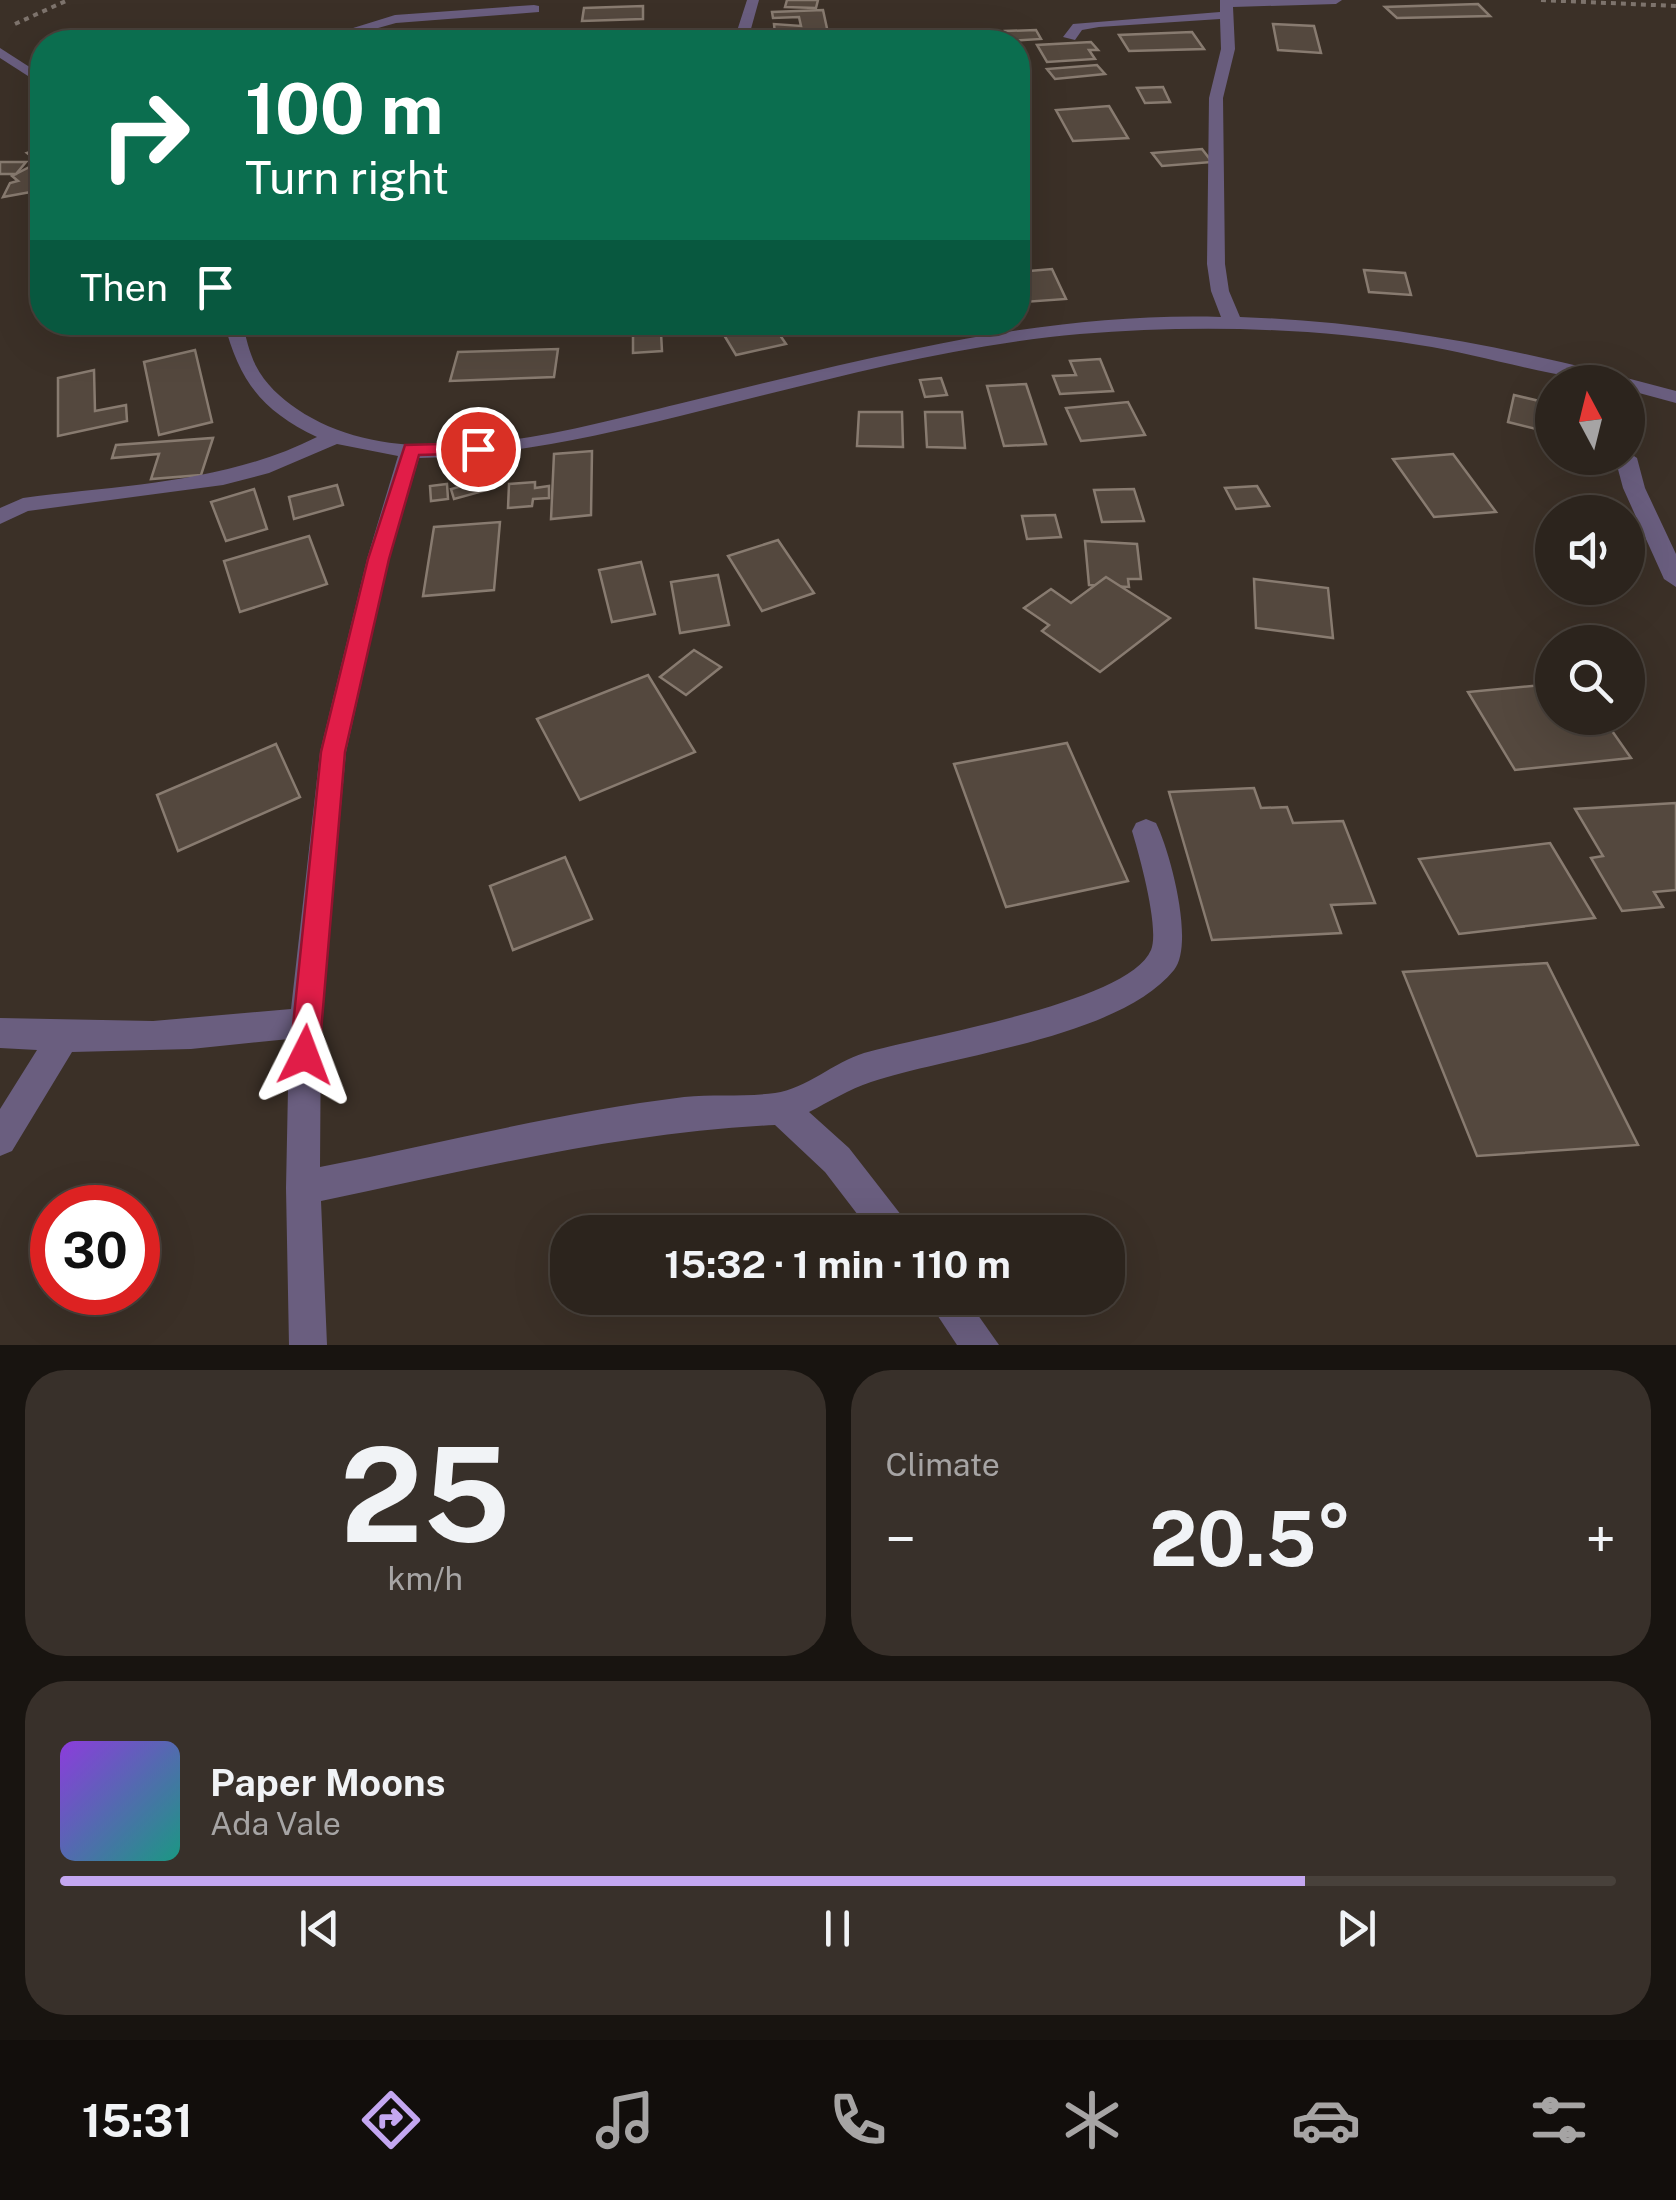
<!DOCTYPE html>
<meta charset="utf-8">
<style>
:root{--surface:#2c241d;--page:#38302a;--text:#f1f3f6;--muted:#a6a4a4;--line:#48413b;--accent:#c4a7f1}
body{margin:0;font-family:"Public Sans",sans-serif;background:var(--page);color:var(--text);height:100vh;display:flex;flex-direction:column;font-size:38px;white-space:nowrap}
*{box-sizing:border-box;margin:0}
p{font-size:32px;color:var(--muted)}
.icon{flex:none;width:55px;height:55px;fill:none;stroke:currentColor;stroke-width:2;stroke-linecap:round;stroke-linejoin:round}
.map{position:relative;height:1345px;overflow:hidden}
.details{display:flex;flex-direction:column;gap:25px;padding:25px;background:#181410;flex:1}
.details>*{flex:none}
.banner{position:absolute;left:30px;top:30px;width:1000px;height:305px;border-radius:40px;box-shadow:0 10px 40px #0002,0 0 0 2px var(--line);background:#0b6e4f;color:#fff;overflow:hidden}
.needle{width:65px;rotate:353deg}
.tools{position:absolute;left:1535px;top:365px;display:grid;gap:20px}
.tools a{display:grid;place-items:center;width:110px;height:110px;border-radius:50%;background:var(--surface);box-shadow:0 10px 40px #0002,0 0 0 2px var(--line);font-size:50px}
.speed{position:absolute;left:30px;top:1185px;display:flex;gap:20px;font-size:50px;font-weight:700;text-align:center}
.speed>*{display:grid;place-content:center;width:130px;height:130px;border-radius:50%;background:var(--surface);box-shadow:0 10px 40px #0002,0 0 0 2px var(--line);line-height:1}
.speed .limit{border:15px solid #d22;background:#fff;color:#111}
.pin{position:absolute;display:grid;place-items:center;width:85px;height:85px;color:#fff;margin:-42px;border:5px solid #fff;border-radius:50%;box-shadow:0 2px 10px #0007}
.me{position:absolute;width:110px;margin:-55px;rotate:3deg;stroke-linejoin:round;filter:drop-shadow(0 0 8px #0008)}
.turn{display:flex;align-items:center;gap:35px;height:210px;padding:0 50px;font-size:45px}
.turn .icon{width:130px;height:130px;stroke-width:2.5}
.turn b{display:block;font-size:70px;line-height:85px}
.then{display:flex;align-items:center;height:95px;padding:0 50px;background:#0003;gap:20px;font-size:38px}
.big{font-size:75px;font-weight:700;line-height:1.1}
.details .widget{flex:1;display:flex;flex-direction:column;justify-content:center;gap:15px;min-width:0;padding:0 35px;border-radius:40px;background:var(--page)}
.details .dial{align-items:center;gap:0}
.dial b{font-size:130px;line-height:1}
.song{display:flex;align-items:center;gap:30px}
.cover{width:120px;height:120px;border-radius:15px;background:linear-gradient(135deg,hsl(270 70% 55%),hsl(170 70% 35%))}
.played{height:10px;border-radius:5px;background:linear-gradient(90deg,var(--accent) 80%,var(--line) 80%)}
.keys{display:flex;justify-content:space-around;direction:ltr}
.heat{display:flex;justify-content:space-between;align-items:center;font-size:55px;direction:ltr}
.details .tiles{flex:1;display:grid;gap:25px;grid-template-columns:1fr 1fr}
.widget:last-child{grid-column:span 2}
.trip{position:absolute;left:550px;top:1215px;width:575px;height:100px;border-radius:40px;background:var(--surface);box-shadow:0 10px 40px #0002,0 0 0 2px var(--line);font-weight:700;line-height:100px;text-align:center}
.menu{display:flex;height:160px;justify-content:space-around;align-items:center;background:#120e0c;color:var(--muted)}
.menu .icon{width:70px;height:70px}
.menu .active{color:var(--accent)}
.menu b{font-size:45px;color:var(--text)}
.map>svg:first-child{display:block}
.building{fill:#54483e;stroke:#887b70;stroke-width:2.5}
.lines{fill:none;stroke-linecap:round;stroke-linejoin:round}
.path{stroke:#7d736c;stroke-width:4;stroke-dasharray:5 5;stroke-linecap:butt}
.minor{fill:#6a5e7f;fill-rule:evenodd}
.route{fill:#e11d48;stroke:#92132f;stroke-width:2.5}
</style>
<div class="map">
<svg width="1676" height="1345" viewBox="0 0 1676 1345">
<rect width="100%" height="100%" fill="#3b3027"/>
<!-- building -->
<g class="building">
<path d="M787 0H818L816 8 785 7Z"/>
<path d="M1478 4 1490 16 1397 18 1385 7Z"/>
<path d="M643 6V19L582 21 584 8Z"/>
<path d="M823 10 828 33 775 34 774 24 801 26 799 17 773 18 772 12Z"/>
<path d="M1273 24 1314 26 1321 53 1278 50Z"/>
<path d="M1036 30 1041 39 1009 41 1005 31Z"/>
<path d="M969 32 974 39 987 38 990 42H924L920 36Z"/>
<path d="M1192 32 1204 49 1129 51 1119 35Z"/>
<path d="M560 34H605L604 42H558Z"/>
<path d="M1091 42 1098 50H1089L1095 59 1047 62 1037 45Z"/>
<path d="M1097 65 1105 74 1055 79 1047 69Z"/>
<path d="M1163 87 1170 102 1145 103 1137 88Z"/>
<path d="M1109 106 1128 138 1073 141 1056 110Z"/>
<path d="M42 148V190L3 197 10 183 18 181 12 176 39 162 27 153Z"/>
<path d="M1202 149 1212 162 1162 166 1152 153Z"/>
<path d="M0 162H26L16 174H0Z"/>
<path d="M1052 269 1066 299 1024 302 1018 288V272Z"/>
<path d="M1364 270 1405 273 1411 295 1369 292Z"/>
<path d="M755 322H771L786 344 736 355 721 330Z"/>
<path d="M661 333 662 351 633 353V335Z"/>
<path d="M558 349 554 377 450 381 458 352Z"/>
<path d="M195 350 212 422 159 435 144 362Z"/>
<path d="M1100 359 1113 391 1060 394 1053 376 1076 375 1070 361Z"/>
<path d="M94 370 95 411 126 405 127 421 58 436V378Z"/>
<path d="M941 378 947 395 925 397 920 380Z"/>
<path d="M1026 384 1046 444 1004 446 987 386Z"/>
<path d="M1514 395 1552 404V433L1508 422Z"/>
<path d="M1128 402 1145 435 1081 441 1066 408Z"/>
<path d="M859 412H902L903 447 857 446Z"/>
<path d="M925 412H962L965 448 927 447Z"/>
<path d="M213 438 201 475 151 479 159 454 112 458 116 445Z"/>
<path d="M592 451 591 515 551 519 554 454Z"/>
<path d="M1453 454 1496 512 1434 517 1393 459Z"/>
<path d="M484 480 487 490 454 499 451 489Z"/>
<path d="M535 482V488L549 486V498L533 499 532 506 508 508 509 484Z"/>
<path d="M447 484 448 499 431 501 430 486Z"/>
<path d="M337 485 343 505 294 519 289 497Z"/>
<path d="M1257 486 1269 506 1236 509 1225 488Z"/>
<path d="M254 489 267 529 226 541 211 502Z"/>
<path d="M1134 489 1144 521 1102 522 1094 490Z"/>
<path d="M1055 515 1061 537 1027 539 1022 516Z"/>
<path d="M500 522 494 590 423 596 434 527Z"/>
<path d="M309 536 327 584 240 612 224 561Z"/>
<path d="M778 540 814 593 762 611 728 556Z"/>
<path d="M1085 541 1137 544 1141 579H1128L1129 587 1089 585Z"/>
<path d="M641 562 655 614 612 622 599 570Z"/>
<path d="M718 575 729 625 680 633 671 582Z"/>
<path d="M1106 577 1170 618 1100 672 1042 631 1049 625 1024 608 1051 589 1071 603Z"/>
<path d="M1254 579 1328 588 1333 638 1256 628Z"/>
<path d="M694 650 721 667 686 695 660 677Z"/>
<path d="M648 675 695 752 580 800 537 719Z"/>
<path d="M1552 684V718H1603L1631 758 1515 770 1468 692Z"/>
<path d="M1067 743 1128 881 1006 907 954 764Z"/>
<path d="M276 744 300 797 178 851 157 795Z"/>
<path d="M1254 788 1261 808 1287 807 1293 823 1343 821 1375 903 1331 905 1341 933 1212 940 1169 792Z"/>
<path d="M1676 803V890L1654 892 1663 907 1622 911 1591 858 1603 856 1575 809Z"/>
<path d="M1550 843 1595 918 1459 934 1419 859Z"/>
<path d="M565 857 592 919 513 950 490 886Z"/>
<path d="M1547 963 1638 1145 1477 1156 1403 972Z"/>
</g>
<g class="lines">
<!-- path -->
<g class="path">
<path d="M1541 0 1676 6"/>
<path d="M15 24 68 0"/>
</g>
<!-- minor -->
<g class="minor">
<path d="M747 0H759L749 36 737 42H720L736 34Z"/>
<path d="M1220 0H1342L1336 4 1233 7 1235 49 1223 98 1225 264 1229 291 1240 317C1389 322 1533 352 1676 391V403L1628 390V382C1563 382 1486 355 1419 345 1307 327 1193 325 1080 334 944 346 811 384 680 416 593 437 508 456 419 458L389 559 346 752 321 1022 320 1167C441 1143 562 1112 684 1097 714 1094 745 1097 775 1093 806 1089 834 1062 864 1053 922 1036 1129 1003 1151 950 1160 929 1139 854 1132 831L1136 823 1146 819 1156 823C1170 851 1195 944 1174 970 1119 1038 953 1055 871 1082 849 1089 829 1102 809 1112L849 1148 905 1220 910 1232H871L825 1172 775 1125C621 1132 471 1170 321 1201L327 1345H289L286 1188 289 1039 191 1049 72 1052 12 1151 0 1156V1109L37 1050 0 1048V1018L153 1021 291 1009 320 752 367 559 398 456 337 444 269 473 223 485 28 511 0 524V508L23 498C123 485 226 483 317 437 262 411 239 381 224 322H242C246 337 249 352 256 366 265 384 281 398 297 409 401 480 565 431 678 404 757 385 835 365 914 349 1014 328 1119 314 1221 317L1211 291 1207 264 1209 98 1221 49 1220 19 1099 27 1082 30 1075 40 1063 37 1073 24 1220 12Z"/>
<path d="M534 5 539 6V12L396 23 328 42H308L395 15Z"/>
<path d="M0 48 42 75V85L0 58Z"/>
<path d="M1628 452 1637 458 1645 488 1676 554V587L1664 579 1623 488 1615 458H1628Z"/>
<path d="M926 1298H966L999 1345H957Z"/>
</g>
</g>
<!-- route -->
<path class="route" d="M478 443 485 445V453L419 455 389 559 345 752 319 1055 315 1065 305 1069 294 1065 290 1055 321 752 368 559 405 445Z"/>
</svg>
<div class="tools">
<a><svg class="needle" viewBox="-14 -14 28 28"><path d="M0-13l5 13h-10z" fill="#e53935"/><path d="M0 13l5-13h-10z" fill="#a6a4a4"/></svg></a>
<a><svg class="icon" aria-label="sound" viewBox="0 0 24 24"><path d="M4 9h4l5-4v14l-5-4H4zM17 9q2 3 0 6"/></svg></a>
<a><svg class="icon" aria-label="search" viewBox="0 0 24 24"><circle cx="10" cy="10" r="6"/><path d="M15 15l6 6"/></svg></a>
</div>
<div class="speed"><div class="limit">30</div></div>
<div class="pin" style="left:478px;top:449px;background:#d93025"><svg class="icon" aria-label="arrive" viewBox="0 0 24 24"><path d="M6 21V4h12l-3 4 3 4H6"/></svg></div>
<svg class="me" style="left:305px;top:1055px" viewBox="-20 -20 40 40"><path d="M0-17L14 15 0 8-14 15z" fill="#e11d48" stroke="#fff" stroke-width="4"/></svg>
<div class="trip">15:32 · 1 min · 110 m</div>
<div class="banner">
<div class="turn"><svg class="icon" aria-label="right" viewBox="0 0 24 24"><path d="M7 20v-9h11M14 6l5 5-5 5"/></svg><div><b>100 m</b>Turn right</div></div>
<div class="then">Then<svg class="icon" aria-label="arrive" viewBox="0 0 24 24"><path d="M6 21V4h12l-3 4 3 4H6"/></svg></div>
</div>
</div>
<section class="details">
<div class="tiles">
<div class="widget dial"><b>25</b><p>km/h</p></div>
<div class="widget"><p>Climate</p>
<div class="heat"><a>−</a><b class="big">20.5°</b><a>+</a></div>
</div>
<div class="widget">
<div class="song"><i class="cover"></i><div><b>Paper Moons</b><p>Ada Vale</p></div></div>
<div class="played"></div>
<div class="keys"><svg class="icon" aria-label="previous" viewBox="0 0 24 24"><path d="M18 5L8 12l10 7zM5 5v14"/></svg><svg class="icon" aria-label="pause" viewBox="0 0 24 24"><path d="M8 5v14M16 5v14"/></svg><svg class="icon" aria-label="next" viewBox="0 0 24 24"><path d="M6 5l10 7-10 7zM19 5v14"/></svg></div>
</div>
</div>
</section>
<nav class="menu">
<b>15:31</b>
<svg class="icon active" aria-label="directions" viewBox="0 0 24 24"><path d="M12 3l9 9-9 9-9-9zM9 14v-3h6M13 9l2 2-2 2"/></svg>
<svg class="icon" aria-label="music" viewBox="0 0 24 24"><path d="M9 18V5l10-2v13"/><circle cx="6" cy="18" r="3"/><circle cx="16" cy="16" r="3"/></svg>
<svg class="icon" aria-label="phone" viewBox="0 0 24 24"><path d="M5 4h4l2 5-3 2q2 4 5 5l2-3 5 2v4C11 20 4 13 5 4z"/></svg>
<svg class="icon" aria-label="climate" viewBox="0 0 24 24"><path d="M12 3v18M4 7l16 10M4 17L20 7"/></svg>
<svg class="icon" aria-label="car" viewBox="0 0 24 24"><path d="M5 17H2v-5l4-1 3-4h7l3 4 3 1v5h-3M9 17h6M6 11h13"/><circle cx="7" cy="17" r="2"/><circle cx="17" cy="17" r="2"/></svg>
<svg class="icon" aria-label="filters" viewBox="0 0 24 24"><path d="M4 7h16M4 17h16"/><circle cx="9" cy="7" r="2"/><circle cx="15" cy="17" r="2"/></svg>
</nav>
